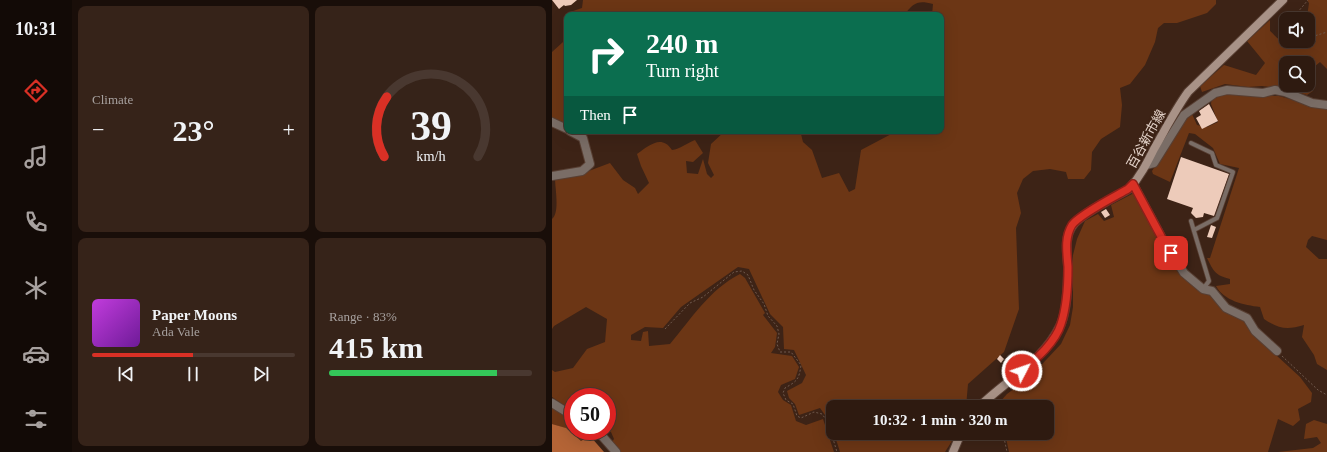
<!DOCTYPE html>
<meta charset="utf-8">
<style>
:root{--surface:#2e1a10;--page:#362319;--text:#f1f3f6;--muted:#a7a19f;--line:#493830;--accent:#d93025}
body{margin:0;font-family:"Times New Roman","Noto Sans JP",serif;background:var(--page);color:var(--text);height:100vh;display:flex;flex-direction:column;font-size:15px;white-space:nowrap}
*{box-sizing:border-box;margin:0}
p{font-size:13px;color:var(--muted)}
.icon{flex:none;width:22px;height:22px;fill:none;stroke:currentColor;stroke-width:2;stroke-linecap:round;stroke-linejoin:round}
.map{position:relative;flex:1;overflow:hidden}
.panel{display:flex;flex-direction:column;gap:6px;padding:6px;background:#190e09;width:480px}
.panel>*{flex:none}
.top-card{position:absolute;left:12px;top:12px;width:380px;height:122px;border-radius:8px;box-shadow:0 4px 16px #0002,0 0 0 1px var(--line);background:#0b6e4f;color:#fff;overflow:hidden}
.buttons{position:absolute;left:727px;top:12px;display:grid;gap:8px}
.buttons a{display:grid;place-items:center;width:36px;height:36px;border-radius:8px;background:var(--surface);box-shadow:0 4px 16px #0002,0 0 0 1px var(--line);font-size:20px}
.speed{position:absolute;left:12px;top:388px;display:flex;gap:8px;font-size:20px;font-weight:700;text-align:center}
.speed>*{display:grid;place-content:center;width:52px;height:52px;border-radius:50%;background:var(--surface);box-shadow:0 4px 16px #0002,0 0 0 1px var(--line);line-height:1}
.speed .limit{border:6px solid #d22;background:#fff;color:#111}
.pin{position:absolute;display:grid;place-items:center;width:34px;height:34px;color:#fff;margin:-17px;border-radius:8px;box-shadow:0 2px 6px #0006}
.me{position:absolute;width:44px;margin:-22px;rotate:49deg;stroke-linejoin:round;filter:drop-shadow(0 0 3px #0008)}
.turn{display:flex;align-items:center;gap:14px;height:84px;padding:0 16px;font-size:18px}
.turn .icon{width:52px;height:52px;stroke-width:2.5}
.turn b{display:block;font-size:28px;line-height:34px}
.then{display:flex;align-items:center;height:38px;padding:0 16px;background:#0003;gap:8px;font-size:15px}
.big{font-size:30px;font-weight:700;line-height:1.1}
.panel .tile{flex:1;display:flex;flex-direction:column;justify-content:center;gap:6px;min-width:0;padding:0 14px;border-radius:8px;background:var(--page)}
.panel .dial{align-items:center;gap:0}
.dial svg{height:104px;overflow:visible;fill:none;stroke:var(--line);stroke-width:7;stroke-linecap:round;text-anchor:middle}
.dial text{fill:var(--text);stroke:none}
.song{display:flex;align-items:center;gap:12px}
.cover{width:48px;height:48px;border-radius:6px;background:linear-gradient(135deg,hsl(290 70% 55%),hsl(280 70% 35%))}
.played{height:4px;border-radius:2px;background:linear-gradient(90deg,var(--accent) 50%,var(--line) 50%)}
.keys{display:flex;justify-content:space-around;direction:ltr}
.heat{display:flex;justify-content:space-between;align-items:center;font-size:22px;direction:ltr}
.charge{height:6px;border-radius:3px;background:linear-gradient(90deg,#34c759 83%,var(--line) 0)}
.panel .tiles{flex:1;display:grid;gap:6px;grid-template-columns:repeat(2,1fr)}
.trip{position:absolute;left:274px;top:400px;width:228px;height:40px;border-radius:8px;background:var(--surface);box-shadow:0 4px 16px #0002,0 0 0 1px var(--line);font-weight:700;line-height:40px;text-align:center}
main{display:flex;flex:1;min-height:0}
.menu{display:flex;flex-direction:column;width:72px;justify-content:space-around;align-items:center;background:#120a06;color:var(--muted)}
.menu .icon{width:28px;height:28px}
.menu .active{color:var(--accent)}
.menu b{font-size:18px;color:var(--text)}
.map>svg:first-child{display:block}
.green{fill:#6c3615}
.water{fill:#b46436}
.building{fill:#edcbba}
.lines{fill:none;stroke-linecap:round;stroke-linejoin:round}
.service-casing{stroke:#583f33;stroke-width:5.5}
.minor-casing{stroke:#583f33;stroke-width:10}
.secondary-casing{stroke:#583f33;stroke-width:10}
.path{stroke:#70594d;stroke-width:1;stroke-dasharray:2 2;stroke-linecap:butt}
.service{stroke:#7a6d66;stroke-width:4}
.minor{stroke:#7a6d66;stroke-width:8}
.secondary{stroke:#a89287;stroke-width:8}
.route-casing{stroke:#8d1f18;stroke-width:10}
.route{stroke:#d93025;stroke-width:7}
.labels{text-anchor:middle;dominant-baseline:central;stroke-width:4;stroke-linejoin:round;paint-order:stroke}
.street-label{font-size:13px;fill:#e6d5cc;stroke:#3d2316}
</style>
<main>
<nav class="menu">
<b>10:31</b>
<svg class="icon active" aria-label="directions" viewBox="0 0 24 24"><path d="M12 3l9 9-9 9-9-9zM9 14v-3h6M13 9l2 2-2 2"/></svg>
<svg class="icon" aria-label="music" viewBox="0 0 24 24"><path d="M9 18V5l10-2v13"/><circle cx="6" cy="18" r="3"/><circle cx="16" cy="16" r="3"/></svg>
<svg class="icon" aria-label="phone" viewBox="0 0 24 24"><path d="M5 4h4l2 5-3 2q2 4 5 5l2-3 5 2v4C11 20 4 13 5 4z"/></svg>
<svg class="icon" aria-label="climate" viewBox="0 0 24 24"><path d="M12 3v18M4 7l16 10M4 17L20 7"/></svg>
<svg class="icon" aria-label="car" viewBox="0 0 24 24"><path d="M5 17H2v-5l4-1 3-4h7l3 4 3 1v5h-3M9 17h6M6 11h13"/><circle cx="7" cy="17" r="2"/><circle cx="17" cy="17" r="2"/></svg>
<svg class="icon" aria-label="filters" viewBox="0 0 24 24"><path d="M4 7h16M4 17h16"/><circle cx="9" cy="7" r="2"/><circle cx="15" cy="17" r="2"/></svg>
</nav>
<section class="panel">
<div class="tiles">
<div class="tile"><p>Climate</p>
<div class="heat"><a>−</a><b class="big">23°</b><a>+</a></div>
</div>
<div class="tile dial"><svg viewBox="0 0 100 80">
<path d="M14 69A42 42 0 1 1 86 69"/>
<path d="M14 69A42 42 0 0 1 16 23" stroke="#d93025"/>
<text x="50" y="56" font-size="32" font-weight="700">39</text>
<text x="50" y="72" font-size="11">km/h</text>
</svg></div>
<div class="tile">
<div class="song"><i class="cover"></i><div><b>Paper Moons</b><p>Ada Vale</p></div></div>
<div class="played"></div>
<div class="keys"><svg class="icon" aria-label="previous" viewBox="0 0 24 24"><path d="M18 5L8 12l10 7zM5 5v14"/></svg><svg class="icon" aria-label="pause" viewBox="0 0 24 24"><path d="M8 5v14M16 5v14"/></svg><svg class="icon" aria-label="next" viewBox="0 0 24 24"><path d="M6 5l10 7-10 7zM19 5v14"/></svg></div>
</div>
<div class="tile"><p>Range · 83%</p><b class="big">415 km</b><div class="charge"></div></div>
</div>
</section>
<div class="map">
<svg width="775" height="452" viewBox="0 0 775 452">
<rect width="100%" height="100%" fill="#3d2316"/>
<!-- green -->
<g class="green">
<path d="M31 0H664V4L655 13 625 23H612L606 28 603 42 593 65 578 84 568 88 570 105 568 127 549 139 540 152 539 170 532 179H516L514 172 498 169 481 171 471 179 465 193 469 213 464 228 467 309 452 352 416 384 414 407H281V430L278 422 268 408 247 415 243 404 237 398 235 391 250 383 254 375 242 350 232 349 231 327 218 314 197 269 186 267 129 307 111 328 93 327 79 335V340L89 341 91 332 96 331 97 346 118 344C139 319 158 289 188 274L193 278 213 313 211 315 225 333 223 347 219 353 240 356 247 367 243 379 229 385 226 392 231 400 239 405 244 421 254 425 271 419 282 452H68L59 443 62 439 59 432 55 431V397H21V411L0 397V370L3 372 21 368 35 349 53 342 55 319 34 307 2 326 0 329V219C8 213 3 188 3 178L26 175 58 163 71 180 83 188 86 194 97 183 89 166 85 154C97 146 109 134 120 150 128 149 135 143 143 140L151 153 141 162 134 161 135 173 146 174 151 159 155 174 159 178 162 175 156 163 159 144 173 131H246L249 134 251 142 260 150 270 178 287 173 297 192 303 189 309 150 345 131H389V15H380L381 4C365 0 362 3 352 15H15V17V13L30 8Z"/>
<path d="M755 0H775V69L768 62 756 72V63H734V85L756 84 761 91 755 95 736 89 710 86 696 87 673 84 650 92 648 86 672 65 704 75 713 63 695 41 718 20V31C721 33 724 38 728 40 734 44 755 41 764 42L763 39 756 34V19H752L755 17 757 3Z"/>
<path d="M15 30V125L0 118V52L11 42Z"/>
<path d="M680 91 714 96H727L760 105 775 106V240L760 236 756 240 754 247 767 259H775V370L765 364 762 355 750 337 752 325C735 330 727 329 712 319L708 307C692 305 672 301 664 286L678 284V279C663 275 662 272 655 258H658L687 168 668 164 661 148 643 134 637 133 618 182 601 174 600 171 632 121 640 114 645 125 655 127 666 122 659 104 660 97Z"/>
<path d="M582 193 608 243 678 315H687L698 323 699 332 748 377 760 393 759 402 746 409 748 420 741 426 726 419 716 452H457L453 433H495V407H448L447 403 455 394 479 376 509 344 518 325 521 307V255L525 239 533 221 546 214 552 221 562 217 559 205Z"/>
<path d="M0 408 21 421V431H38V436L29 441 13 428 0 424Z"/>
<path d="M762 420 775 424V452H726L761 448 769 443 765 437 752 439 754 424Z"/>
<path d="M282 433H405L393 452H288Z"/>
</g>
<!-- water -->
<path class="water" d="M0 424 14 428 29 441 38 436 52 452H0Z"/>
<!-- building -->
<g class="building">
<path d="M0 0H25L19 5 13 6 12 5 7 9Z"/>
<path d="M657 104 666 121 650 129 644 118 649 115 647 111Z"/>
<path d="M629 157 677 174 662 216 652 213 651 217 644 218 639 213 641 208 615 199Z"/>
<path d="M554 209 558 215 553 218 549 212Z"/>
<path d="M659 225 664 227 660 238 655 237Z"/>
<path d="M448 355 452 359 449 363 445 359Z"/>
</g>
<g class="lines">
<defs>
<g id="service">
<path d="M639 143 660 153 664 165 681 172 665 218 642 230"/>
<path d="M639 221 657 281 651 289"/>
</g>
<g id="minor">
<path d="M0 122 15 129"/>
<path d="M594 165 602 163 632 115 663 93 675 90 711 93 723 90 733 92 760 103 775 105"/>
<path d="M0 176 30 171 38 164 31 138 18 131"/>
<path d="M581 184 612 242 632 273 651 289 660 291 674 308 695 318 703 331 725 351"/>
<path d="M0 403 21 416"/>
<path d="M43 431 50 436 64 452"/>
</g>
<g id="secondary">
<path d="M427 407C454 380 491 362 508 326 515 312 516 282 516 266 515 253 512 237 521 225 529 214 563 197 577 189 588 177 595 163 602 149 613 130 623 110 636 92L731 0"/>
<path d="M401 452 409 433"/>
</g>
</defs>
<!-- service casing -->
<use href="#service" class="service-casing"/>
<!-- minor casing -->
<use href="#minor" class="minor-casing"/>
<!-- secondary casing -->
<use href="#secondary" class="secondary-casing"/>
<!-- path -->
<g class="path">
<path d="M740 19 756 0"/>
<path d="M734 27 732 29 734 34"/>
<path d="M756 38 775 32"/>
<path d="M113 329 138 303 151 297 182 272 190 271 196 275 202 290 212 304 216 316 225 326 227 334 225 344 228 352H239L249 365C247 380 245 381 233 388L231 393 234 400 241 404 245 416 249 418 262 412 270 414 276 422 285 452"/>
<path d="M730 356 766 390 775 395"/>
<path d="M444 402 445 407"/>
<path d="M451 433 455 452"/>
</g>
<!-- service -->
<use href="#service" class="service"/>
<!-- minor -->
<use href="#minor" class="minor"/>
<!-- secondary -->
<use href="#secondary" class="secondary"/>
</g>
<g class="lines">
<defs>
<path id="route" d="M470 371C484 360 504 341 509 324 515 306 516 286 516 267 515 253 512 238 520 225 528 214 564 196 576 189L581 184 612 242 619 253"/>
</defs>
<!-- route casing -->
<use href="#route" class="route-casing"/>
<!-- route -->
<use href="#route" class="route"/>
</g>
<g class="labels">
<!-- street labels -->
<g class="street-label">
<text transform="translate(594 139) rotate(-61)">百谷新市線</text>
</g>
</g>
</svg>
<div class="buttons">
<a><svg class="icon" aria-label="sound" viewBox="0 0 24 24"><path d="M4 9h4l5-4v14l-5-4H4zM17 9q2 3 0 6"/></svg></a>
<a><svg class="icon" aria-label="search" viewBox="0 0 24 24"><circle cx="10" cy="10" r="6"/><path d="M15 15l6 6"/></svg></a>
</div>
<div class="speed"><div class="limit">50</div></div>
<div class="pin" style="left:619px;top:253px;background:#d93025"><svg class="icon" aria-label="arrive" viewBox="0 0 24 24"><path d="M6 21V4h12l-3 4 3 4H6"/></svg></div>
<svg class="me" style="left:470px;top:371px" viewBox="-20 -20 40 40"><circle r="17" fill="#d93025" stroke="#fff" stroke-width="3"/><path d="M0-11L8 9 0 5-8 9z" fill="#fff"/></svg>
<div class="trip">10:32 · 1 min · 320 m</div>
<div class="top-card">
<div class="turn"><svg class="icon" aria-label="right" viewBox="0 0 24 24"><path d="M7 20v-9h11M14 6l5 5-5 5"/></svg><div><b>240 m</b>Turn right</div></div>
<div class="then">Then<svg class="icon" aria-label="arrive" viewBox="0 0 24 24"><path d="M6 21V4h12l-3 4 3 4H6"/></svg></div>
</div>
</div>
</main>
